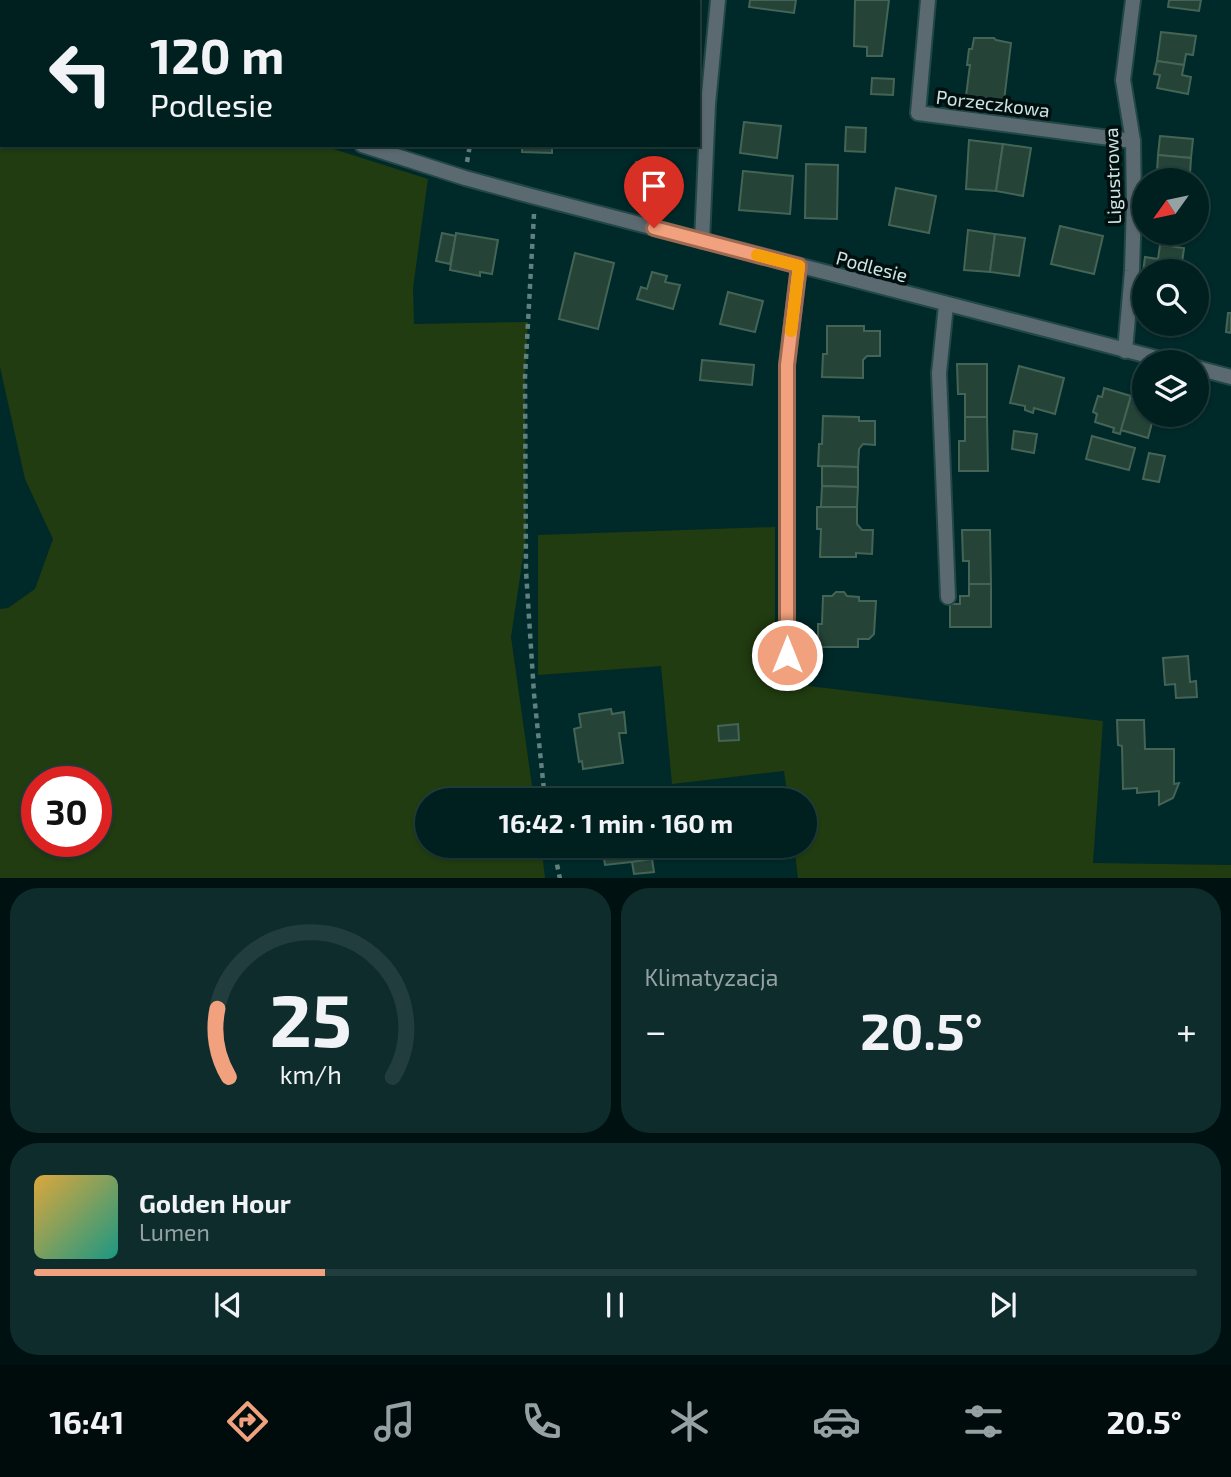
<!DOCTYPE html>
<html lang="pl">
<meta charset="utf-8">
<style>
:root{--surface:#001f1f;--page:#0e2c2c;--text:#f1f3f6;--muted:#95a2a4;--line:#223d3d;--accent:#f1a17d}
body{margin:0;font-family:"Exo 2",sans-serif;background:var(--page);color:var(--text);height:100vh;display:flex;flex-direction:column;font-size:26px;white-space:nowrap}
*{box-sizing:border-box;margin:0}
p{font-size:23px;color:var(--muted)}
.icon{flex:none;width:38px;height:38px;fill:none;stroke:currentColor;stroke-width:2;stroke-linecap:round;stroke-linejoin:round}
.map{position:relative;height:878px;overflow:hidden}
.drawer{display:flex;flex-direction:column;gap:10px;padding:10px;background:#011;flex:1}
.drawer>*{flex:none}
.hud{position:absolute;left:0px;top:0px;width:700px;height:147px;box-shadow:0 2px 5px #0004,0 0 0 2px var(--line);background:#001f1f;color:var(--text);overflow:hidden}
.needle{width:46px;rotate:237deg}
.tools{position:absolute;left:1132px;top:168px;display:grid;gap:14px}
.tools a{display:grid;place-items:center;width:77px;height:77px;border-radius:50%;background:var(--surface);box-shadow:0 2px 5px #0004,0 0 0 2px var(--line);font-size:35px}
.speed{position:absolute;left:21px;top:766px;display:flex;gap:14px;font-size:35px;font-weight:700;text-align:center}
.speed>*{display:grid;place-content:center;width:91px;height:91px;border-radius:50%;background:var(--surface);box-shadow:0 2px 5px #0004,0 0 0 2px var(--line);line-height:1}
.speed .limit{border:10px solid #d22;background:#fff;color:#111}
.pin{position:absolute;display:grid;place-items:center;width:60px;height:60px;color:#fff;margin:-72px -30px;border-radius:50% 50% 50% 0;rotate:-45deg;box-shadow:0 0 7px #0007}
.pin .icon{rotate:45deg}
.me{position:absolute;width:77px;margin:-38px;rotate:0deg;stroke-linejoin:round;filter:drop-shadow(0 0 5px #0008)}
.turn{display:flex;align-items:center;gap:24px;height:147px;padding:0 35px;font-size:32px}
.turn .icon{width:91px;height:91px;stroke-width:2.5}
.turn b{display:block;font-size:49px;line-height:60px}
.big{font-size:52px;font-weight:700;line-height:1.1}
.drawer .widget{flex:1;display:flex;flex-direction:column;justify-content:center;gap:10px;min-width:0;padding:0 24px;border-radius:28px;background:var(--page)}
.drawer .dial{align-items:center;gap:0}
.dial svg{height:182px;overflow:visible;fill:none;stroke:var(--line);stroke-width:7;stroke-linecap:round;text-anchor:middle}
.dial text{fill:var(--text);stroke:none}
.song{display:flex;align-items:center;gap:21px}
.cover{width:84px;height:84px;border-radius:10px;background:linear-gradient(135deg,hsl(40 70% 55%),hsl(170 70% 35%))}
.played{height:7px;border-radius:4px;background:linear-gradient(90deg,var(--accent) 25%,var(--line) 25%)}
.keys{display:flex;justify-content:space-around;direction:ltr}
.heat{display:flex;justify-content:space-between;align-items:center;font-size:38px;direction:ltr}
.drawer .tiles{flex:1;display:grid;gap:10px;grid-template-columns:1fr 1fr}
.widget:last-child{grid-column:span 2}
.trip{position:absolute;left:415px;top:788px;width:402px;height:70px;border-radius:35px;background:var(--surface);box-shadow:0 2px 5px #0004,0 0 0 2px var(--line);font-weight:700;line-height:70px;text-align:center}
.dock{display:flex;height:112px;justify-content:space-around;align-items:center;background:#000c0c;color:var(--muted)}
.dock .icon{width:49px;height:49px}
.dock .current{color:var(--accent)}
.dock b{font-size:32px;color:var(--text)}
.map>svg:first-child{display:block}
.green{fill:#213c10;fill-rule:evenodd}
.building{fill:#254437;stroke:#446456;stroke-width:2}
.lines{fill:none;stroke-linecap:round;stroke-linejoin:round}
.street-casing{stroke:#214747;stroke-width:18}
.path{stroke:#618080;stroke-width:4.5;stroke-dasharray:5 5;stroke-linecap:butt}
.street{stroke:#5b6970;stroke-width:14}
.route-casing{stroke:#9d6951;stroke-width:18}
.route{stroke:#f1a17d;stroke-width:12}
.slow{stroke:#f59e0b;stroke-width:12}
.labels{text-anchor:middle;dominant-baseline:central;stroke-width:7;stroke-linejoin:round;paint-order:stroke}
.street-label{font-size:19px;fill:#cfe4e4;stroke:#020f0f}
</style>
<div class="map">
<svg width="1231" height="879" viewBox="0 0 1231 879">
<rect width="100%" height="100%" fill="#002929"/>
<!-- green -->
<g class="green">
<path d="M18 0H150L22 2Z"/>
<path d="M0 93 2 145H321L428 179 413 288 414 324 528 322 525 377 526 537 511 637 534 800H427V845H541L545 878H0V609L8 608 35 589 53 539 25 479 0 367ZM37 782H96V842H37Z"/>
<path d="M775 527V682L1103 721 1093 863 1231 865V878H798L794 845H805V800H788L784 771 672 784 661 666 538 675V535Z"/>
</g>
<!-- building -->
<g class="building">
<path d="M194 0H228L229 2H195Z"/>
<path d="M274 0H319L274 2Z"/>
<path d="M750 0H796L794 13 749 7Z"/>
<path d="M855 0H889L882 56H867V47L854 46Z"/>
<path d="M1169 0H1201L1199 11 1168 7Z"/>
<path d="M1161 32 1196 36 1193 55 1186 54 1184 65 1157 61Z"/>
<path d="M974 38H994L996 40 1011 43 1004 101 966 96 970 65H967L969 49H972Z"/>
<path d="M1157 61 1184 65 1182 75 1191 77 1188 94 1157 88 1160 75 1154 74Z"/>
<path d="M872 78 894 79 893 95 871 94Z"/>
<path d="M744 122 781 126 777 158 740 153Z"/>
<path d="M846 127 866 128 865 152 845 151Z"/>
<path d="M1160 136 1193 139 1191 158 1158 155Z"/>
<path d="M969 140 1003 144 996 191 966 189Z"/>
<path d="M1003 144 1031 148 1023 196 996 191Z"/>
<path d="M522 145H552V153L522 152Z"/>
<path d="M1158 155 1191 158 1190 175 1157 172Z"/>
<path d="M636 162 658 168 660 162 667 164 666 170H669L661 200 629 192Z"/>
<path d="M806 164 838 165 837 219 805 218Z"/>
<path d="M743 171 793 176 790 214 739 210Z"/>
<path d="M896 188 936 196 929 233 889 225Z"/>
<path d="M1060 226 1103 236 1094 274 1051 264Z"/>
<path d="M968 230 995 234 990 272 964 270Z"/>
<path d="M442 233 456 236 450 264 436 261Z"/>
<path d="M456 233 498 240 492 274 480 272V276L450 270Z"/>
<path d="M995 234 1025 238 1019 276 990 272Z"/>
<path d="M1160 245 1184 248 1181 271H1144V279H1142L1145 257 1158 259Z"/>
<path d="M575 253 614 263 598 329 559 319Z"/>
<path d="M652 272 667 276 665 282 680 285 673 309 637 299 641 287 647 289Z"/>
<path d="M728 292 763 301 755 332 720 324Z"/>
<path d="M1228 313H1231V333L1226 332Z"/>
<path d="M827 326H864V331H880V356H867L863 360V378L822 377 823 354H827Z"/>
<path d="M702 360 754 365 752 385 700 380Z"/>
<path d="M957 364H987V417H965V394H958Z"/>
<path d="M1019 366 1064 378 1055 414 1034 408 1033 413 1025 410V406L1010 403Z"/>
<path d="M1104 388 1131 396 1120 434 1113 432 1114 428 1095 422 1097 414 1093 412 1098 396 1102 397Z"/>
<path d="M1131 396 1144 400V415H1154L1148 438 1121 430Z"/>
<path d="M823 416 859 417V421H875V445L863 444 859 449 858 467 818 466 819 444H822Z"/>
<path d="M965 417H987L988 471H959V441H965Z"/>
<path d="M1014 431 1037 434 1034 453 1012 449Z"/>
<path d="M1092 436 1135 448 1129 470 1086 459Z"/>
<path d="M1149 453 1165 456 1159 482 1143 479Z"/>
<path d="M822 466 858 467V487L822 486Z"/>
<path d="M822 486 858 487 857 507H821Z"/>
<path d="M817 507H857V524L862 530H873L872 554 856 553V557H820L821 529H817Z"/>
<path d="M962 530H990L991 584H969V561H963Z"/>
<path d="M969 584H991V627H950V604H960V596H969Z"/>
<path d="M836 592H844L847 596 859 597V601H876L874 634 869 639H858V647H818V624H822L823 596H832Z"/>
<path d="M1188 656 1190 682 1196 681 1197 697 1176 698 1175 684 1165 685 1163 658Z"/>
<path d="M611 709 612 714 624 712 626 733H619L623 763 583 769 582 761 579 762 574 729 581 727 579 714Z"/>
<path d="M1117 720H1144L1145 749H1174V784L1179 783 1173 798 1159 805V791L1137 793V788L1123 789 1122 746 1118 745Z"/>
<path d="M738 724 739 740 719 741 718 726Z"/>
<path d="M642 787 643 800H598L597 792Z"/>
<path d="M602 845H648L649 860 605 865Z"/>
<path d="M652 859 654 872 634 874 632 862Z"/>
</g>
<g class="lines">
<defs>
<g id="street">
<path d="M928 0 918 113 1133 141"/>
<path d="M0 15 2 16"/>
<path d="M362 145 465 178 535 197 1172 362"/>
<path d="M702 241 708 104 718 0"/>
<path d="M946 305 939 373 948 597"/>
<path d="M1125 351 1132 271 1134 205 1133 141 1123 80 1133 0"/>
<path d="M1197 368 1231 377"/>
<path d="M787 655V365L799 266"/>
</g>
</defs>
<!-- street casing -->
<use href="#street" class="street-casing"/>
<!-- path -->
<g class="path">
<path d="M486 0V2"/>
<path d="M467 162 470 145"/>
<path d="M534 214 525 377 526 571 534 694 545 800"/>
<path d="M553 845 560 879"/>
</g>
<!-- street -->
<use href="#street" class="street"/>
</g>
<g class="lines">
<defs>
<path id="route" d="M654 228 799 266 787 365V655"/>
</defs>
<!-- route casing -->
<use href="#route" class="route-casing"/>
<!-- route -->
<use href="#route" class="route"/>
<!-- slow -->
<path class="slow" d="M757 255 799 266 791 331"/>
</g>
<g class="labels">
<!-- street labels -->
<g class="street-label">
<text transform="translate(993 103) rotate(7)">Porzeczkowa</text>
<text transform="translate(1112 176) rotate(-92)">Ligustrowa</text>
<text transform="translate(872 266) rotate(15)">Podlesie</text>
</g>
</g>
</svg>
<div class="tools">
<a><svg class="needle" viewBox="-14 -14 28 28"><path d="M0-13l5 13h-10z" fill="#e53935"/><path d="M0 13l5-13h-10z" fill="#95a2a4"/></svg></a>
<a><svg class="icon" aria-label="search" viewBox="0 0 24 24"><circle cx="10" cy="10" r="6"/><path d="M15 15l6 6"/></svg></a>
<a><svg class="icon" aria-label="layers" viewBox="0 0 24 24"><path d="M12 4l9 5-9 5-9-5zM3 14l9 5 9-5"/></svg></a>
</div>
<div class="speed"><div class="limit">30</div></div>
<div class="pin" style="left:654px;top:228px;background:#d93025"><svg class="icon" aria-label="arrive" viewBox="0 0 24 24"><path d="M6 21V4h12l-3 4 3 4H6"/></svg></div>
<svg class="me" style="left:787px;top:655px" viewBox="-20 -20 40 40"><circle r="17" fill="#f1a17d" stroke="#fff" stroke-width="3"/><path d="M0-11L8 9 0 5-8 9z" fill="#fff"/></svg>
<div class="trip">16:42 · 1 min · 160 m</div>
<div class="hud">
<div class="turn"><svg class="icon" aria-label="left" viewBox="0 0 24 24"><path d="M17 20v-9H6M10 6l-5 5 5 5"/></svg><div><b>120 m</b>Podlesie</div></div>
</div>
</div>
<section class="drawer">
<div class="tiles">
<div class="widget dial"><svg viewBox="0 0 100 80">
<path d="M14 69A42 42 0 1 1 86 69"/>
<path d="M14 69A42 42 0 0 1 9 39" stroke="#f1a17d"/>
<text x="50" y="56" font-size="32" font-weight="700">25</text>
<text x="50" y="72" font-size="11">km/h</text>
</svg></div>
<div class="widget"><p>Klimatyzacja</p>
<div class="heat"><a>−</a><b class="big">20.5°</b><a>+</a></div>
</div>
<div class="widget">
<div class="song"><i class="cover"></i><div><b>Golden Hour</b><p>Lumen</p></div></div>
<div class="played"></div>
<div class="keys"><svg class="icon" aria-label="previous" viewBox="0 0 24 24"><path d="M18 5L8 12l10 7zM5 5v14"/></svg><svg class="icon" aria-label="pause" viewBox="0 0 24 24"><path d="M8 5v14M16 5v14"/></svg><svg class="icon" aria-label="next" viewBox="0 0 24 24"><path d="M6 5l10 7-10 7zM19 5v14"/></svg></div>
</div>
</div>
</section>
<nav class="dock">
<b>16:41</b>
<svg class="icon current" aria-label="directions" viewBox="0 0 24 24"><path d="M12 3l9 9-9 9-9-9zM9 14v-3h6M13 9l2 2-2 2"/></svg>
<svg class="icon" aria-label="music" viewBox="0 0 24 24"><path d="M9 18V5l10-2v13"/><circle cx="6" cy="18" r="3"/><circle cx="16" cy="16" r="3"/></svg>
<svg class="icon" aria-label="phone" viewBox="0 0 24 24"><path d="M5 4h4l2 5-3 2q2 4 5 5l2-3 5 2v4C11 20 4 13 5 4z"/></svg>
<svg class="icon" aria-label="climate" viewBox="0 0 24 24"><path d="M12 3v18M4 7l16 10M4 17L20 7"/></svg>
<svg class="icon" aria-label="car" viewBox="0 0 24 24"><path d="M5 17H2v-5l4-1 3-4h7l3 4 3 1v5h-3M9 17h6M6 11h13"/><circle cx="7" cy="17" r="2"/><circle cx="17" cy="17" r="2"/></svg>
<svg class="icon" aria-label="filters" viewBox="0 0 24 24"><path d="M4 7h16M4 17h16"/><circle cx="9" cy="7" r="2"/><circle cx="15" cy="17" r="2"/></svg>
<b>20.5°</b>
</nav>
